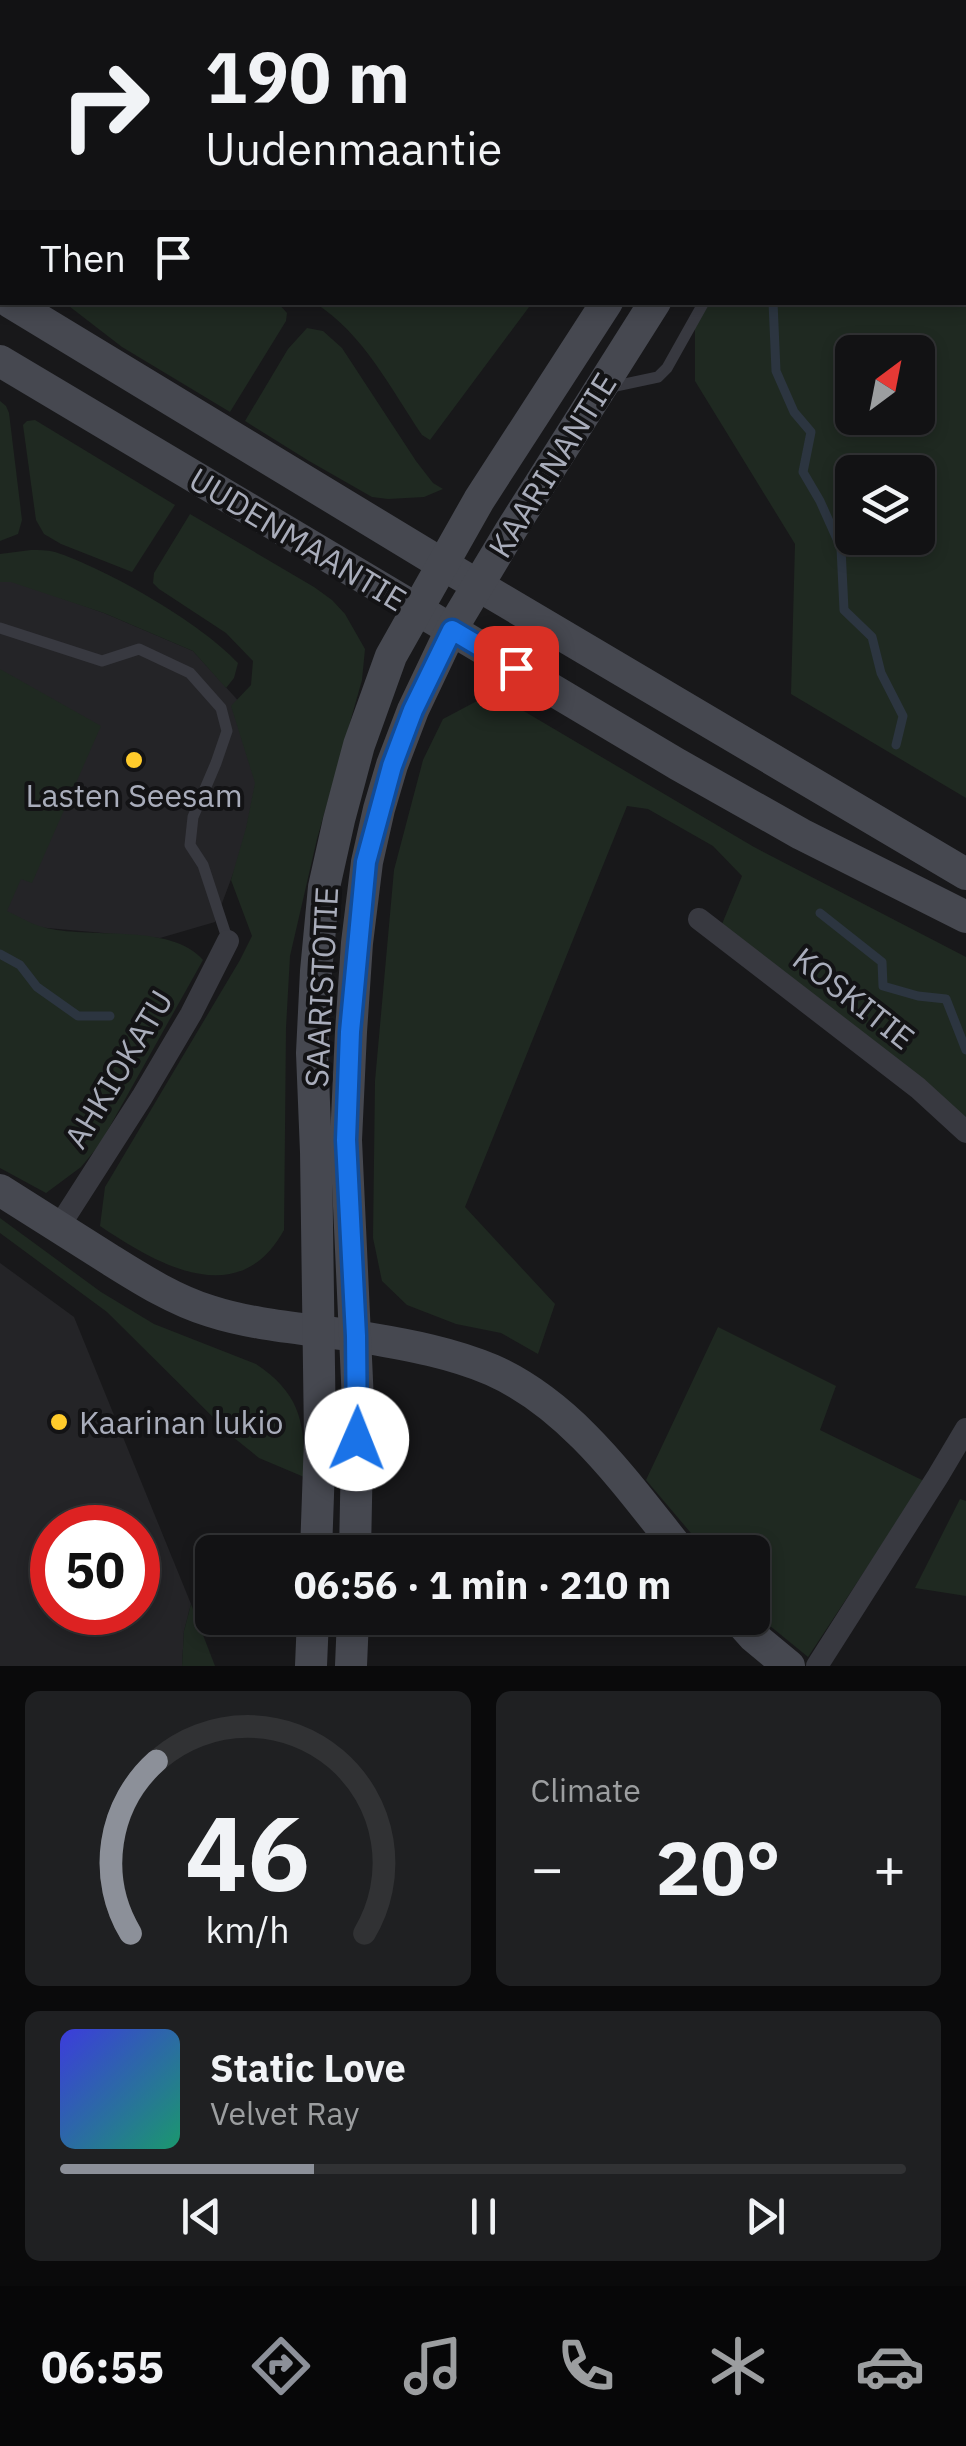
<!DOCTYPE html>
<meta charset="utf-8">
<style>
:root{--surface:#121214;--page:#1f2022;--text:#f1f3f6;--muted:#9c9ea0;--line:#313234;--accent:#8c9099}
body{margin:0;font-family:"IBM Plex Sans",sans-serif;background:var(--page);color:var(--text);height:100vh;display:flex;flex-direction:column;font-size:38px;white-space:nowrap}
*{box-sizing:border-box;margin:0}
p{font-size:32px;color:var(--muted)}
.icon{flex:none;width:55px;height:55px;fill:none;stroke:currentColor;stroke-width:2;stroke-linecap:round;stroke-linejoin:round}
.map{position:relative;height:1666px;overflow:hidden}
.side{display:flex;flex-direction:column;gap:25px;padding:25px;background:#0a0a0b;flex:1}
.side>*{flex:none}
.top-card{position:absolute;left:0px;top:0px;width:968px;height:305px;box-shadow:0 5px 15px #0003,0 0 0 2px var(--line);background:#121214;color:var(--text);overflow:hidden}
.needle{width:65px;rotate:32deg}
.fabs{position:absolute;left:835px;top:335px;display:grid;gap:20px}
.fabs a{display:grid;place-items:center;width:100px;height:100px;border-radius:15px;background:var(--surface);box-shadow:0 5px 15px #0003,0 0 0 2px var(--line);font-size:50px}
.speed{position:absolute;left:30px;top:1505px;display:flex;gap:20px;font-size:50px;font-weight:700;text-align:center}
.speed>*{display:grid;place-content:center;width:130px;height:130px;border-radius:50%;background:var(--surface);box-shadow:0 5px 15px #0003,0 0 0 2px var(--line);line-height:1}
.speed .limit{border:15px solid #d22;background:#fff;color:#111}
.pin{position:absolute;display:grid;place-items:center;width:85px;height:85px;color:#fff;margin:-42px;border-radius:20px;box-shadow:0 5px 15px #0006}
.me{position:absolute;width:110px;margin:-55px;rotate:1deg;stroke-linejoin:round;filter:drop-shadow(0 0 8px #0008)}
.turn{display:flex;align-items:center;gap:35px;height:210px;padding:0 40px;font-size:45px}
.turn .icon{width:130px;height:130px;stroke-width:2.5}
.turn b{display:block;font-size:70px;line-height:85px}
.then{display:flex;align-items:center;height:95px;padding:0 40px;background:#0003;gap:20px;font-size:38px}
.big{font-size:75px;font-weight:700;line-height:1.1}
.side .widget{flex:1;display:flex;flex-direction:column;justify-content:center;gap:15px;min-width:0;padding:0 35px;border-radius:15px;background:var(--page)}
.side .dial{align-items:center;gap:0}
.dial svg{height:260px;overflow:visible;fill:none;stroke:var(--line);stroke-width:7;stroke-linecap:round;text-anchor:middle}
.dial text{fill:var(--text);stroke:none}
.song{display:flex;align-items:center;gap:30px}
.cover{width:120px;height:120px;border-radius:15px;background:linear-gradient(135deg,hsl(240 70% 55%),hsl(160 70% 35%))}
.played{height:10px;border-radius:5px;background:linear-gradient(90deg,var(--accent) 30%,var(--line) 30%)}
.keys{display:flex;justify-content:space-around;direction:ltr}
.heat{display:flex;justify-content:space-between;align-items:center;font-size:55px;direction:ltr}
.side .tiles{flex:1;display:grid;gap:25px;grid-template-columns:1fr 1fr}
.widget:last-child{grid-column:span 2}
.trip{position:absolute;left:195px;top:1535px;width:575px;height:100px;border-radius:15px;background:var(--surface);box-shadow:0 5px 15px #0003,0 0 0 2px var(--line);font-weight:700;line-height:100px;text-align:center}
.tabs{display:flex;height:160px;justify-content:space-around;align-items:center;background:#070708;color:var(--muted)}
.tabs .icon{width:70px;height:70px}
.tabs .on{color:var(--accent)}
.tabs b{font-size:45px;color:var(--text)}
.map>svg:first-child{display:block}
.built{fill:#242427;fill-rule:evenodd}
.green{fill:#1f2921;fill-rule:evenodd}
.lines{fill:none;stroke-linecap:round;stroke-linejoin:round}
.stream{stroke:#2c3540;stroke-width:9}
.lane{stroke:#383940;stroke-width:11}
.street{stroke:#383940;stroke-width:22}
.secondary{stroke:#464850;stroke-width:32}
.route-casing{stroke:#114b97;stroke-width:25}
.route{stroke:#1a73e8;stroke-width:18}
.poi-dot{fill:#ffcb2b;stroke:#131315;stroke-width:4}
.labels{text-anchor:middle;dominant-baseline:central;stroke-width:8;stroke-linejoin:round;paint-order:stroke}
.street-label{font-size:32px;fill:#a9adbb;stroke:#131315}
.poi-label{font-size:32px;fill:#a9adbb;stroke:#131315}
</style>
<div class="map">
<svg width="966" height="1666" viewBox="0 0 966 1666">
<rect width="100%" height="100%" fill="#18181a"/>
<!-- built -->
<g class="built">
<path d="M0 576 104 613 193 651 243 706 261 799 215 922 160 938 2 924 0 910Z"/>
<path d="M0 1263 74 1317 191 1604 184 1631 182 1666H0ZM52 1528H138V1612H52Z"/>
</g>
<!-- green -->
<g class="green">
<path d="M0 0H575L579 2H2V218L0 217Z"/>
<path d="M886 0H966V798L791 694 795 544 695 381V325L709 303 965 302V2H884ZM852 352H918V418H852ZM852 472H918V538H852Z"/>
<path d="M278 303 287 313 286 321 230 412 122 347 65 303Z"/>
<path d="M315 303H532L430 440 422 435C391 389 363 333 315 303Z"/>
<path d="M307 328 323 331 342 348 416 461 433 483 443 489 424 497 388 499 372 497 309 461 245 421 288 349Z"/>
<path d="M0 401 6 406 9 413 22 520 18 534 0 541Z"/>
<path d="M35 420 175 505 132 572 61 544 44 534 36 520 23 425 27 421Z"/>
<path d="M190 514 314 587 332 600 345 614 365 649 362 680 317 839 290 956 286 1028 284 1230C239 1312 158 1265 100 1226L105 1187 240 960 252 936 231 880 246 828 255 783 231 706 251 685 253 661 226 633 159 589 153 583 154 573Z"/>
<path d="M31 550C39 550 47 550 55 552 107 569 201 623 238 663L234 678 226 688 193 651 104 613 11 582H0V554Z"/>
<path d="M0 669 101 726 32 883 21 879 7 911C18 916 31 924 43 927 87 940 171 922 203 960L100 1144 81 1167 46 1193 0 1168Z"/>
<path d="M477 701 522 710 754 847 966 957V1123L722 924 742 876 713 846 648 809 627 806 465 1207 555 1304 538 1354 501 1333 456 1324 407 1305 382 1281 373 1238 375 1081 394 870 423 760 443 719Z"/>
<path d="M0 1218 101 1292 154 1324 256 1364C302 1395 305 1424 304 1477L259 1458 233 1437 107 1312 0 1233Z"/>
<path d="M718 1327 836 1386 820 1430 924 1481 808 1657 764 1621 753 1607 752 1552H707L646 1480Z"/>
<path d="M960 1499 966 1501V1596L915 1588Z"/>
<path d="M191 1604 215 1666H182L184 1631Z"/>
</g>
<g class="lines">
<!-- stream -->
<g class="stream">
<path d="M773 302 776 371 794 412 811 432 803 472 820 501 841 548 844 610 872 637 881 673 903 716 896 745"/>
<path d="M820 913 882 962 883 986 918 996 946 999 966 1050"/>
<path d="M0 954 20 965 37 987 78 1016H110"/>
</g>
<!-- lane -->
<g class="lane">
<path d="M611 387 658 377 667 368 704 302"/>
<path d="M0 628 102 661 139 649 190 673 221 708 227 731 216 763 193 817 190 845 203 865 228 941"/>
</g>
<!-- street -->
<g class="street">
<path d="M623 0 627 2"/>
<path d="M699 919 918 1088 966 1132"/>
<path d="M58 1228 142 1097 191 1014 228 941"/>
<path d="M817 1666 938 1476 966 1429"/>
</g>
<!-- secondary -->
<g class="secondary">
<path d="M826 2 827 0"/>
<path d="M10 302 442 564 966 874"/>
<path d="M0 361 677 764 801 834 966 917"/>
<path d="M0 1190C36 1213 73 1236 109 1259 141 1279 174 1300 210 1311 259 1327 316 1329 367 1338 409 1345 452 1353 492 1370 573 1406 627 1485 681 1552"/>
<path d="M316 1552 320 1438 316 1152 312 1053 316 971 324 887 339 820 359 745 391 656 479 500 607 302"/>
<path d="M355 1552 358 1402 346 1140 351 1032 357 943 367 862 379 809 392 765 413 710 451 630 511 530 655 302"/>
<path d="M737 1618 754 1637 789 1666"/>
<path d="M311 1666 313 1618"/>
<path d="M351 1666 353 1618"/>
</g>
</g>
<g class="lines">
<defs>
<path id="route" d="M357 1439 356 1336 346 1140 350 1032 366 862 392 766 413 710 452 630 516 668"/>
</defs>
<!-- route casing -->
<use href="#route" class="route-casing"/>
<!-- route -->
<use href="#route" class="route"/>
</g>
<!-- markers -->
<g class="poi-dot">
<circle cx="134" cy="760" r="10"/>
<circle cx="59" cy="1422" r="10"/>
</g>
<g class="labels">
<!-- street labels -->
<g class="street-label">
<text transform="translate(552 465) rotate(-58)">KAARINANTIE</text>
<text transform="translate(298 539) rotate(31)">UUDENMAANTIE</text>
<text transform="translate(321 987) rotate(-87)">SAARISTOTIE</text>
<text transform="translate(854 998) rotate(38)">KOSKITIE</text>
<text transform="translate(118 1069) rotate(-59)">AHKIOKATU</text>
</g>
<!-- poi labels -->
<g class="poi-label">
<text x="134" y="795">Lasten Seesam</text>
<text x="79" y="1422" text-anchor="start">Kaarinan lukio</text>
</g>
</g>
</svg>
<div class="fabs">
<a><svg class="needle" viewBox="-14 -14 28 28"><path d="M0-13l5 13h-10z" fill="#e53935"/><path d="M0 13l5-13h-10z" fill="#9c9ea0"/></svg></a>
<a><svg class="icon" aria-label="layers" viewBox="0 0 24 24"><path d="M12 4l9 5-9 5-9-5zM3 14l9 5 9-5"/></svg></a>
</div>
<div class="speed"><div class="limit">50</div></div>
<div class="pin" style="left:516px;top:668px;background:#d93025"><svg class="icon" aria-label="arrive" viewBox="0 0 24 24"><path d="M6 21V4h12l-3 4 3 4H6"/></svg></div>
<svg class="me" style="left:357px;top:1439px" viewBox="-20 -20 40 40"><circle r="19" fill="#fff"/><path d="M0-13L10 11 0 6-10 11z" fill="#1a73e8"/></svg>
<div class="trip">06:56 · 1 min · 210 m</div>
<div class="top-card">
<div class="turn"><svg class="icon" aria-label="right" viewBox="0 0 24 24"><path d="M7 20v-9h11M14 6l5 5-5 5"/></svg><div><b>190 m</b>Uudenmaantie</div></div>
<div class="then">Then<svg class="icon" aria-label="arrive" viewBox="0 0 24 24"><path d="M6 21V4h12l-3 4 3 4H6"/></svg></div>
</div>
</div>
<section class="side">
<div class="tiles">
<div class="widget dial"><svg viewBox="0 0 100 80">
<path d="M14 69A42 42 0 1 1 86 69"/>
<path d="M14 69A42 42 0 0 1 22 16" stroke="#8c9099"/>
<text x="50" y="56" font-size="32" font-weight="700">46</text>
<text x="50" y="72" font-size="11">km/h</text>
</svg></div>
<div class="widget"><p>Climate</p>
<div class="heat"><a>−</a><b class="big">20°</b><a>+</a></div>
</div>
<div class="widget">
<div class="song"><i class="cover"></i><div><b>Static Love</b><p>Velvet Ray</p></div></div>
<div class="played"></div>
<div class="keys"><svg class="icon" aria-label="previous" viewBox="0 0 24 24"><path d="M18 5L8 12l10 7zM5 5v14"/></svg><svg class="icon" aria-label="pause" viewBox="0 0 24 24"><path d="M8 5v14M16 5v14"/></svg><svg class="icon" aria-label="next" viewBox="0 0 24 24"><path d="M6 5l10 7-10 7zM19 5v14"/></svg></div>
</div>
</div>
</section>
<nav class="tabs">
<b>06:55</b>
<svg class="icon on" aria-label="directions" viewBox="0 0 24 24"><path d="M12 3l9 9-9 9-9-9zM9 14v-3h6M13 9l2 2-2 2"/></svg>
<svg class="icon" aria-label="music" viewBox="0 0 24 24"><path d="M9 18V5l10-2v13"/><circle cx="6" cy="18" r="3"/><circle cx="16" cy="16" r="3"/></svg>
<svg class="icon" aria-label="phone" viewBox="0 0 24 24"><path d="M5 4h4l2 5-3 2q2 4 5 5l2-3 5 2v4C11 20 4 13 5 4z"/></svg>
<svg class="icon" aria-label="climate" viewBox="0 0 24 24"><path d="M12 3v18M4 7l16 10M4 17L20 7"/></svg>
<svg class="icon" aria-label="car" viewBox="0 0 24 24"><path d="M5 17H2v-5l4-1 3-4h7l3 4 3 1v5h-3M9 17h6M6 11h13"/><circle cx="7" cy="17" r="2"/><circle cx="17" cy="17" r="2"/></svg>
</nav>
